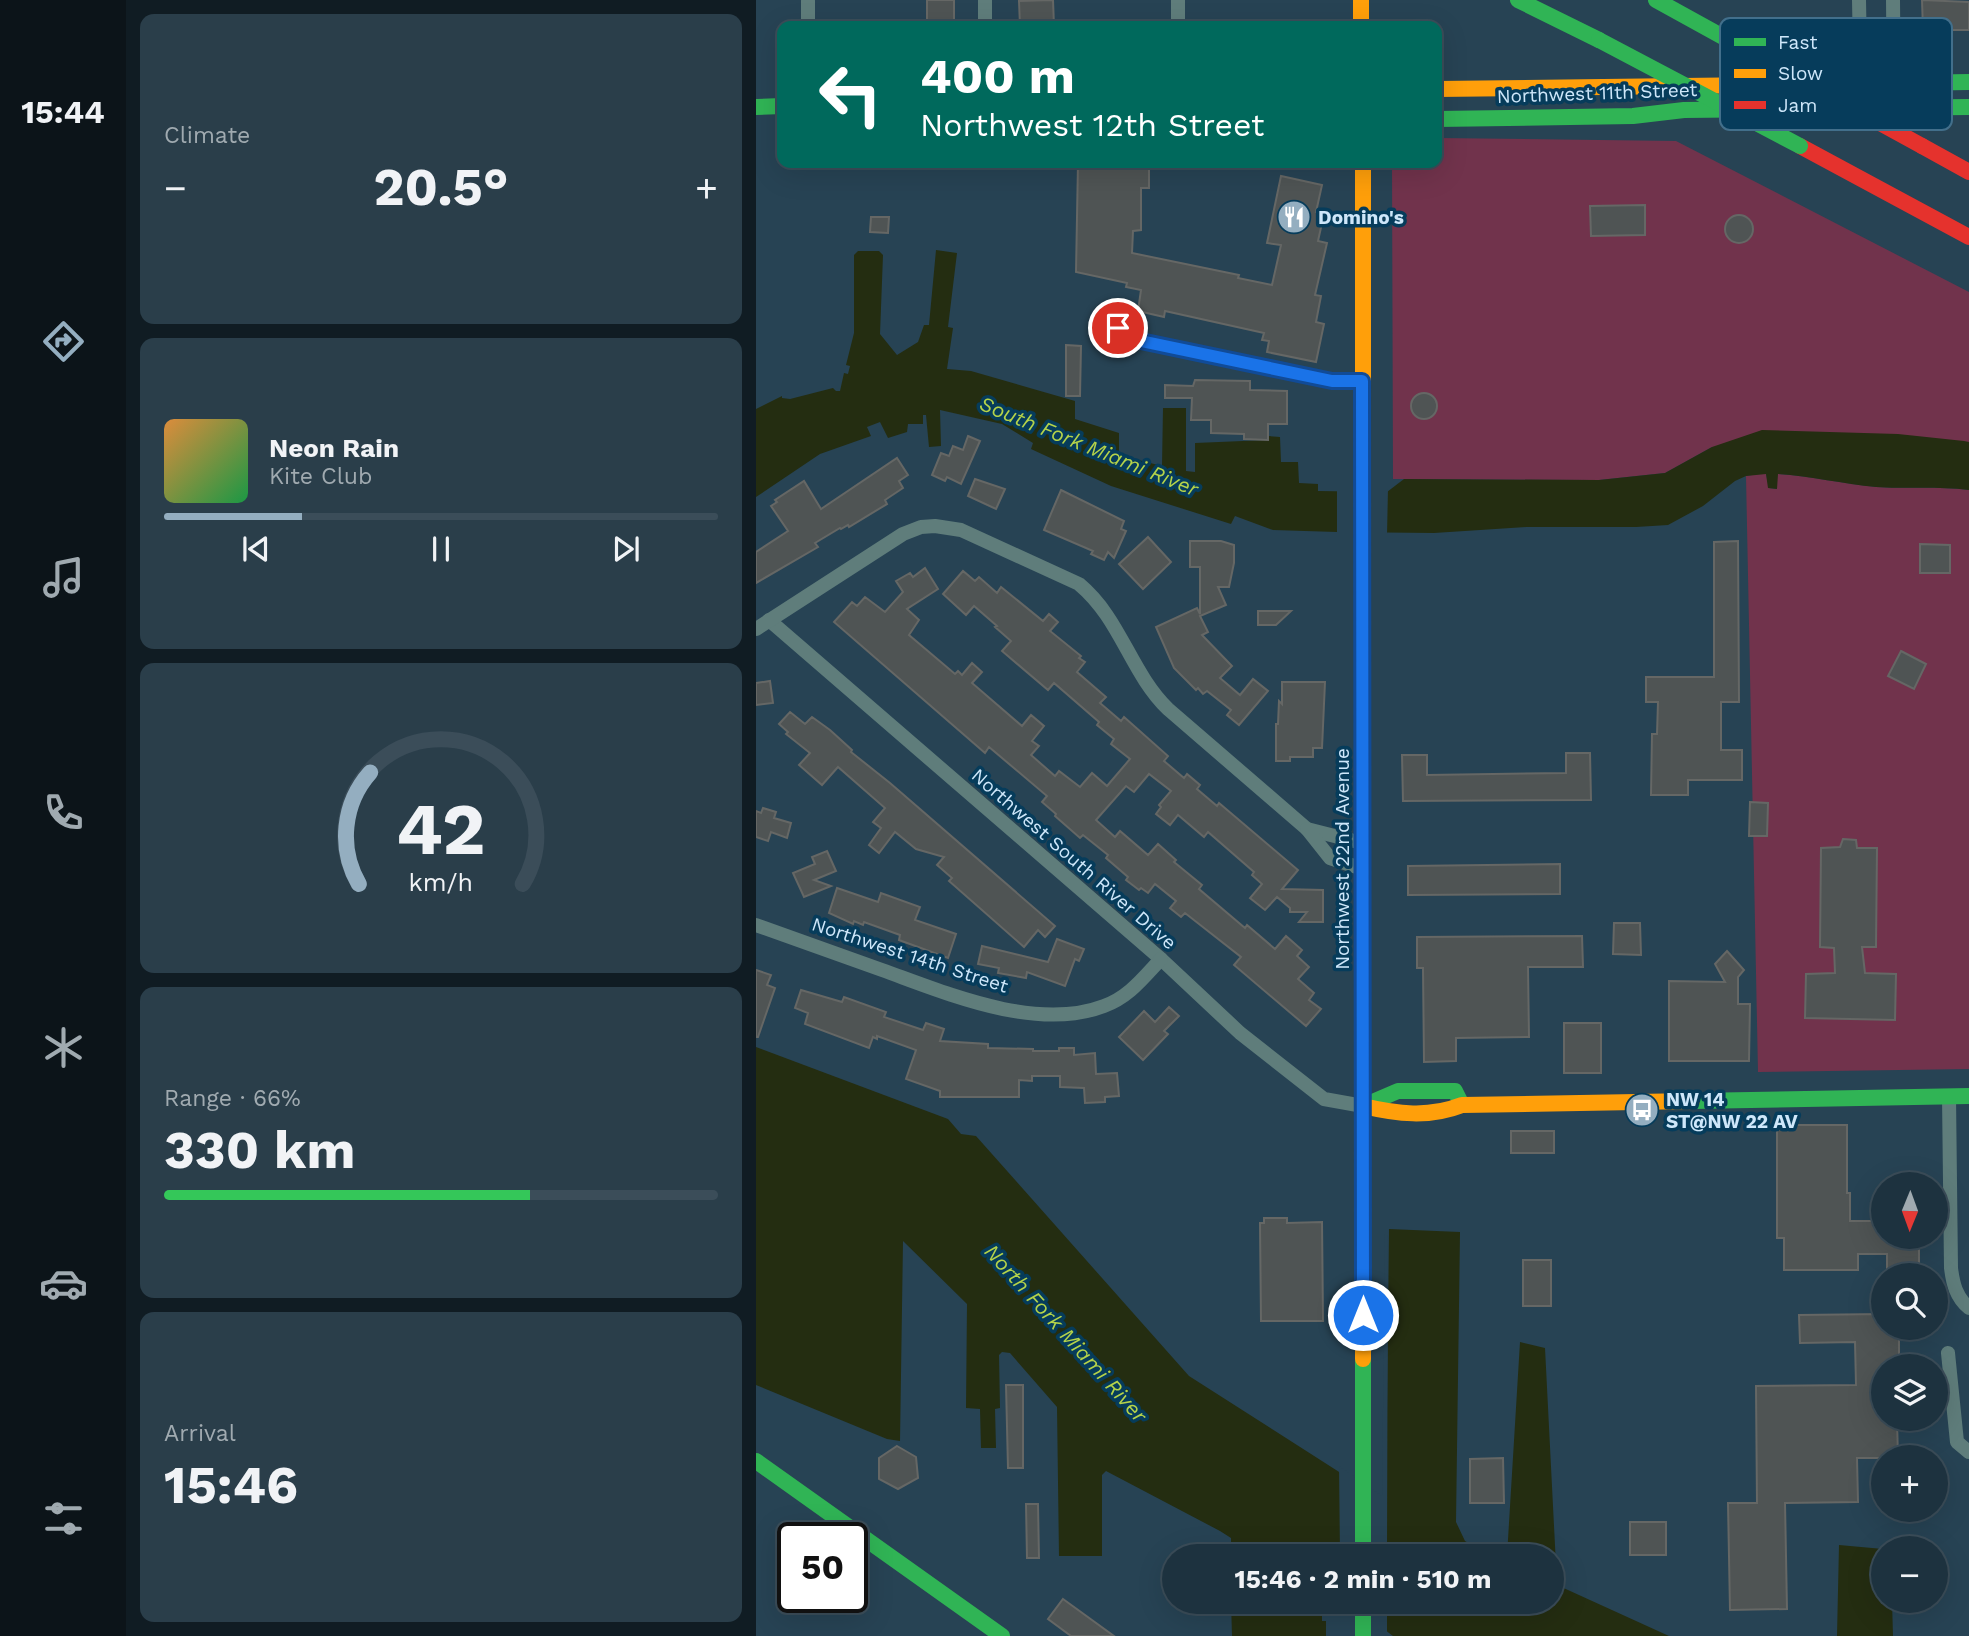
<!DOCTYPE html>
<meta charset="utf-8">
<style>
:root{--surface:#1d323f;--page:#2a3e4a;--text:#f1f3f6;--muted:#a0aab0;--line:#3b4d59;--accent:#94aec0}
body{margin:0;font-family:"Work Sans",sans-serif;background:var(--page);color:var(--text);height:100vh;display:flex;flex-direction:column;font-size:26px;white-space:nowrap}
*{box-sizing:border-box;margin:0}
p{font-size:23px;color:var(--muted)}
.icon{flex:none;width:38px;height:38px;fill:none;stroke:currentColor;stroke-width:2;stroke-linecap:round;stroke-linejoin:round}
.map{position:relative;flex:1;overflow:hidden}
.drawer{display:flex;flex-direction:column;gap:14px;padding:14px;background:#101c23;width:630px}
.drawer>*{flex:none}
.guide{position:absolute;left:21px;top:21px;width:665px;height:147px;border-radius:14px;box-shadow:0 7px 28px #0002,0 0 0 2px var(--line);background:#00695c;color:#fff;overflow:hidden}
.needle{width:46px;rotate:181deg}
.tools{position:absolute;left:1115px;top:1172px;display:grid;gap:14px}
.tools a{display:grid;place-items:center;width:77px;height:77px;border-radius:50%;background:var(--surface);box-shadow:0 7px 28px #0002,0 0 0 2px var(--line);font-size:35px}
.speed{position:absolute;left:21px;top:1522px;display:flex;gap:14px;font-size:35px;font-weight:700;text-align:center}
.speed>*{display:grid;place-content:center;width:91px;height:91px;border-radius:50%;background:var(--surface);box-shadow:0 7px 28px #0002,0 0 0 2px var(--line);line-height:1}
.speed .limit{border:4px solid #111;border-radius:10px;background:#fff;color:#111}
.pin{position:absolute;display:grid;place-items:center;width:60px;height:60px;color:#fff;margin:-30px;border:4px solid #fff;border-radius:50%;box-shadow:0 2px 7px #0007}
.me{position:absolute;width:77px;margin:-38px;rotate:0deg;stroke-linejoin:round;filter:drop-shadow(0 0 5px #0008)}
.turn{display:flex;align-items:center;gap:24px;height:147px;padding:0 28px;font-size:32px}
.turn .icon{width:91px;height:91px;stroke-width:2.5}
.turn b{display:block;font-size:49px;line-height:60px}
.big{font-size:52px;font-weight:700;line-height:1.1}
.drawer .tile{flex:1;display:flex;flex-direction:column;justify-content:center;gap:10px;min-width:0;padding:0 24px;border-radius:14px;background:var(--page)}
.drawer .dial{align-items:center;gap:0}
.dial svg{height:182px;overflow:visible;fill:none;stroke:var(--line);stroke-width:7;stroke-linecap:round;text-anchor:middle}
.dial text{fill:var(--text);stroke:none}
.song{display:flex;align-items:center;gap:21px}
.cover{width:84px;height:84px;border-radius:10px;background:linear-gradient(135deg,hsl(30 70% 55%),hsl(140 70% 35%))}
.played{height:7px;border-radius:4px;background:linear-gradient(90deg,var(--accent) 25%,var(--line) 25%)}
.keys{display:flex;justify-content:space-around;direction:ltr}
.heat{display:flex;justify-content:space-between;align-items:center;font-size:38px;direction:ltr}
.charge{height:10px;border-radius:5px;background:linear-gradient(90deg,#34c759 66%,var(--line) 0)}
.trip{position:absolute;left:406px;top:1544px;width:402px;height:70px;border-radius:35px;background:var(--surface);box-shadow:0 7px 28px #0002,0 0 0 2px var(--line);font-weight:700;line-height:70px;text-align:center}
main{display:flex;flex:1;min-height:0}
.dock{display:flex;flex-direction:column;width:126px;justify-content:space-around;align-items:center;background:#0c1419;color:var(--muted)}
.dock .icon{width:49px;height:49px}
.dock .selected{color:var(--accent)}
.dock b{font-size:32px;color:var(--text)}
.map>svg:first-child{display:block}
.green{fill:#71334c}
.water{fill:#242d11}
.pier{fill:#274354}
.building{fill:#4f5454;stroke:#656765;stroke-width:2}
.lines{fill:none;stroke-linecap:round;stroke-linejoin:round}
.street{stroke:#5f7d7b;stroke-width:14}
.fast{stroke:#30b455;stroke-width:16}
.slow{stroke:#ff9f0a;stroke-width:16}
.jam{stroke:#e5322d;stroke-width:16}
.fast-bridge{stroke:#30b455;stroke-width:16}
.jam-bridge{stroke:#e5322d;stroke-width:16}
.route-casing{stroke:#114b97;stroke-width:18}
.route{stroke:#1a73e8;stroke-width:12}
.labels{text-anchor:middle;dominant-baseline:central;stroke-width:7;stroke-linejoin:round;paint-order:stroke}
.street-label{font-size:19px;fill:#cee7fa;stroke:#063c5b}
.poi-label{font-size:19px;font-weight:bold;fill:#cee7fa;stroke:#063c5b;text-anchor:start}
.water-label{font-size:21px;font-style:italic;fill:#b5d34a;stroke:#063c5b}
.key{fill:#063c5b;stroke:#426f8b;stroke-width:2}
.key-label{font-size:19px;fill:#cee7fa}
</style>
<main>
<nav class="dock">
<b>15:44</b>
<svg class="icon selected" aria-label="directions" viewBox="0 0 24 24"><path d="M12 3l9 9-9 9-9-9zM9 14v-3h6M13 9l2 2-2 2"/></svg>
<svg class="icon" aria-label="music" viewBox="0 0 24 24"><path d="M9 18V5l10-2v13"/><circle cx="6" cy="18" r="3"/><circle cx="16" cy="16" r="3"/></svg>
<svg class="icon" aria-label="phone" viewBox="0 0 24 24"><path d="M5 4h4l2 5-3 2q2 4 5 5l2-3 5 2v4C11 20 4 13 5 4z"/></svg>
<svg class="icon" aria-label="climate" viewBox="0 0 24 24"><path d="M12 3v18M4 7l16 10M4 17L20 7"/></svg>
<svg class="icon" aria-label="car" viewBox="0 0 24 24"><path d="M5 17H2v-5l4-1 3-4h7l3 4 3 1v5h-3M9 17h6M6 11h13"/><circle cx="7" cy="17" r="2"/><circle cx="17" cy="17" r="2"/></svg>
<svg class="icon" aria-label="filters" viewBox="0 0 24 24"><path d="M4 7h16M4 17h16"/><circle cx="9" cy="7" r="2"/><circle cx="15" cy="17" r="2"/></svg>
</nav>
<section class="drawer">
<div class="tile"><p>Climate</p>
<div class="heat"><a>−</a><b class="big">20.5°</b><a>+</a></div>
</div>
<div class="tile">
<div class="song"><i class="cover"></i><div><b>Neon Rain</b><p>Kite Club</p></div></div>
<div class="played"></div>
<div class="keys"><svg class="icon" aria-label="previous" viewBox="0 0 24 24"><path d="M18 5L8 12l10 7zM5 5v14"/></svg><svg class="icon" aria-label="pause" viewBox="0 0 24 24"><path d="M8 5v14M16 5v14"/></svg><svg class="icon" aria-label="next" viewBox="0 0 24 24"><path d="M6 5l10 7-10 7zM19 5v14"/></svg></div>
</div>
<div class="tile dial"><svg viewBox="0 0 100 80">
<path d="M14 69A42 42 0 1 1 86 69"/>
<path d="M14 69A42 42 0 0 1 19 20" stroke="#94aec0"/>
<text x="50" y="56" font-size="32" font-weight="700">42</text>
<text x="50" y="72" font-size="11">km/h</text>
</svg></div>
<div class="tile"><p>Range · 66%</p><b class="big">330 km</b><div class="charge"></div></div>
<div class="tile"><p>Arrival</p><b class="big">15:46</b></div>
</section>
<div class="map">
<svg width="1213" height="1636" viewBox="0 0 1213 1636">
<rect width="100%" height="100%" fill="#274354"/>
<!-- green -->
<g class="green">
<path d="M681 138 920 141 1213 292V442L956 447 909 473 843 480 637 479 636 163H681Z"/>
<path d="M1002 474H1010L1013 488 1020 489 1021 474C1055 476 1087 484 1120 487 1151 489 1182 486 1213 490V1069L1002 1072 990 476Z"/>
</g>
<!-- water -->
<g class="water">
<path d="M180 250 201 253 192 327 197 328 191 369 215 371 319 401V419L363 433V455L406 466 407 408H430V471L439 472V443L511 440 512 436 524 437 525 462H542L543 483 562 484V491L631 492 648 479 843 480 909 473 956 447 1006 430 1142 434 1208 441 1213 442V490C1182 486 1151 489 1120 487 1087 484 1055 476 1022 474L1021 489 1012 488 1010 474 990 476 979 481 947 506 912 525 880 527H770L678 533 581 532 517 530 479 516 475 524 355 486 275 449 277 443 246 424 184 410 185 446 173 447 170 415H167V424H152L151 432 132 438 124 422 111 427 115 436 64 454 0 497V409L26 396V398L34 399 77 388 80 391H84L88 373 92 374 94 366 90 365 98 333V255L102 251H123L127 255 124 334 141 355 162 342 168 325H173Z"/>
<path d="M0 1047 192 1119 205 1134 220 1136 433 1376 630 1502 633 1229 704 1232 700 1522 709 1541 735 1556H475V1538L464 1531 350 1471 346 1475V1556H303L301 1407 254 1353 246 1352 243 1355 244 1408 239 1409 240 1448H225L224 1409 210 1408 211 1304 147 1241 144 1441 131 1439 0 1385Z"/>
<path d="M764 1342 789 1348 801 1585 913 1636H637L591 1601H796V1556H751Z"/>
<path d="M1083 1545 1127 1549V1601H1136L1137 1636H1081Z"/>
<path d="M475 1601H566V1621H570V1636H476Z"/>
</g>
<!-- pier -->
<g class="pier">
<path d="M581 488H632L631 536H581Z"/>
<path d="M629 1234H632L631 1556H584L583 1466 626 1496Z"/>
<path d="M588 1601H631V1636L608 1620Z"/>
</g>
<!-- building -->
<g class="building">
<rect x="171" y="0" width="27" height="26"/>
<path d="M297 0 298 26H264L263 1Z"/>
<path d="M1166 0 1213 2V30H1167Z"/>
<path d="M322 163H393V188H385V230L377 231 376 253 483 275 482 278 516 285 525 245 511 243 525 176 566 185 560 212 568 214 562 241 571 243 559 295 565 296 560 322 568 324 560 362 511 352 513 341 506 340 508 333 409 311 408 317 382 311 385 290 370 287 371 283 320 272Z"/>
<path d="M889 205V235L835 236 834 206Z"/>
<circle cx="983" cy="229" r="14"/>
<path d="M115 217H133L132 233 114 232Z"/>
<path d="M310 345 325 346 324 396H310Z"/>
<path d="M439 380 494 381V390L531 391V424H512V440L488 439V434L455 433V420H435L436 398H409V385L437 386Z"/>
<circle cx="668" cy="406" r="13"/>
<path d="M212 436 224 441 205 484 191 477 189 481 176 475 185 453 193 456 197 446 207 450Z"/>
<path d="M141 458 152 475 143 481 147 488 129 500 131 504 93 527 92 525 85 529 84 528 59 543 62 547 0 583V552L32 531 15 506 21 502 19 500 48 481 65 509Z"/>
<path d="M219 479 249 489 240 509 212 496Z"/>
<path d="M305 490 368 521 365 529 370 531 358 558 352 552 348 560 335 554 337 551 288 530Z"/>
<path d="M392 537 415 562 387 589 363 564Z"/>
<path d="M434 541H465L478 545V563L473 587H462L470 605 444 616 452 632 446 635 476 666 464 678 484 695 497 679 512 691 483 725 471 715 475 710 451 691 447 694 442 688 440 690 418 668 400 627 441 608 444 614V567H434Z"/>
<path d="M982 541 983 702H965V750H986V780H932V795H895L896 734H901L902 702H890V677H958V542Z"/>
<path d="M1164 544 1194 545V573H1164Z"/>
<path d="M169 568 182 589 151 609 163 620 153 635 199 674 202 671 206 675 216 663 226 672 216 683 266 726 275 715 288 726 276 741 283 746 275 755 299 776 303 771 324 787 336 773 351 786 374 759 355 744 358 739 341 725 343 722 298 683 292 690 246 651 255 641 239 627 241 626 218 606 210 615 187 594 207 571 219 581 223 577 241 593 245 587 287 621 293 614 302 622 294 631 325 656 323 658 329 662 321 672 350 697 344 703 365 721 368 717 412 756 408 761 428 778 431 774 444 785 441 789 461 806 463 803 542 870 526 889 567 890V922H543L551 912H534V908L521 897 509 910 494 898 506 884 496 875 498 872 452 832 448 837 422 815 414 825 400 814 405 807 403 805 415 791 393 774 378 792 370 786 340 820 359 837 364 831 392 855 402 844 420 860 418 862 446 885 443 889 489 928 491 925 519 949 530 936 546 950 541 956 553 967 542 979 558 993 553 1000 565 1009 550 1026 478 965 485 957 429 913 425 917 414 908 420 901 399 884 392 893 385 888 383 890 370 880 372 877 350 858 352 855 327 835 324 838 299 816 300 814 286 802 291 796 233 747 229 753 78 622 96 602 101 606 109 597 129 612 147 592 140 581 154 573 157 577Z"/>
<path d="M502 611H535L520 625H502Z"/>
<path d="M1145 651 1170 664 1158 689 1132 676Z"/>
<path d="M14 681 17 703 0 705V683Z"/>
<path d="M526 682H569L566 748H557V757H534V761H520V724H522L523 701 526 704Z"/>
<path d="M34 712 49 724 56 717 74 730 96 750 95 752 134 783 299 926 289 937 282 930 268 947 193 881 196 878 181 865 188 857 160 849 139 832 123 853 113 845 125 828 117 822 129 808 82 767 66 785 43 765 54 753 30 734 32 732 23 724Z"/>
<path d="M810 753H834L835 800 647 801 646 755H671V775L810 773Z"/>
<path d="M994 802 1012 803 1011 836H993Z"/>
<path d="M7 808 20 812 18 818 35 823 31 838 15 832 12 841 0 837V811L5 813Z"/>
<path d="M1087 839 1100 840 1101 848H1121L1120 947H1106L1109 973 1140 974 1139 1020 1049 1018 1050 974 1079 973 1078 948 1064 947 1065 848 1084 847Z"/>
<path d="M71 851 80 871 58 880 75 886 48 897 37 873 59 864 56 857Z"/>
<path d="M804 864V894L652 895V866Z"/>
<path d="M81 888 122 902 125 893 164 907 159 920 200 934 192 958 143 940 144 935 108 922 107 925 98 921 97 924 73 913Z"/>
<path d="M858 923H884L885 955 857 954Z"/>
<path d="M826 936 827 967H772L773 1037 700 1038V1061L668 1062 667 968H661V937Z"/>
<path d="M301 939 328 949 323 961 319 959 309 986 271 972 270 978 242 973 243 968 222 964 226 946 292 962Z"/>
<path d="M971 951 988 970 982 977V1004H994L993 1061H913V981L969 982 959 964Z"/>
<path d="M0 970 15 975 11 985 19 988 2 1037H0Z"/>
<path d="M45 990 86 1002 88 997 130 1012 128 1017 167 1030 170 1023 188 1029 184 1041 232 1044V1048L277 1049V1051H303V1048H318V1055L339 1053 340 1074 361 1073 363 1096 349 1097V1102L329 1103 328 1088 304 1087V1076H276V1081L263 1080V1097H184V1091L150 1079 160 1050 121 1036V1039L117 1037 113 1048 49 1024 52 1013 39 1008Z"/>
<path d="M413 1007 423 1016 408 1031 412 1034 387 1060 363 1037 388 1011 399 1022Z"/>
<rect x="808" y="1023" width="37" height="50"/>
<path d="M1021 1125H1091V1193H1094V1221H1127V1237H1163V1269H1131V1254H1102V1270H1028V1238H1021Z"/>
<rect x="755" y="1131" width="43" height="22"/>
<path d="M508 1218H531V1223L566 1222 567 1321H505L504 1223H508Z"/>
<rect x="767" y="1260" width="28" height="46"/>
<path d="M1127 1314V1328H1143V1356H1140L1141 1367H1127V1419H1141L1142 1458H1101L1102 1502 1029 1503 1031 1609 974 1610 972 1503H1001L1000 1386 1100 1385 1099 1342 1044 1343 1043 1315Z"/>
<path d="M250 1385H267V1468H252Z"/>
<path d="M141 1446 160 1457 162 1478 142 1489 123 1479V1458Z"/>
<path d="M747 1458 748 1503H714V1459Z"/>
<path d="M270 1504H282L283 1558H271Z"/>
<rect x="874" y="1522" width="36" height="33"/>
<path d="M307 1599 358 1636H315L292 1619Z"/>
</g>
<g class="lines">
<!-- street -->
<g class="street">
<path d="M229 0V26"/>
<path d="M422 0V26"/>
<path d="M1103 0 1105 108"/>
<path d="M1137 0 1138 108"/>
<path d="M52 26V1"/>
<path d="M344 316 380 340 576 381H606"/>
<path d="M13 620 405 959 484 1033 568 1099 607 1106"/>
<path d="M0 629 147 534 165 527 179 526 205 530 323 584C365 619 374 672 412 709L551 829 606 843"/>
<path d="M551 829 574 858 607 869"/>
<path d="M0 925C42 940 84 955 126 970 190 993 280 1032 348 1006 373 997 387 978 405 959"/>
<path d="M1193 1096 1195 1268C1197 1284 1200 1297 1213 1308"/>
<path d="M1192 1353 1201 1442 1213 1452"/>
</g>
<!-- fast -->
<g class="fast">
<path d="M762 0 843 40"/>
<path d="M900 0 978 43"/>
<path d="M1093 84 1213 82"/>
<path d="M0 107 26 106"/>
<path d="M681 119 877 116 928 110 1213 107"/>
<path d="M607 625V1088"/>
<path d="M936 1101 1213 1096"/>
<path d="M607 1106 642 1091H699L706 1105"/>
<path d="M607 1359V1556"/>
<path d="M0 1461 246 1636"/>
<path d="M607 1601V1636"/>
</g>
<!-- slow -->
<g class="slow">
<path d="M605 0V26"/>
<path d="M681 89 1093 84"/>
<path d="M607 163V625"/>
<path d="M607 1088V1359"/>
<path d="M607 1106C641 1114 673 1118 706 1105L936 1101"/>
</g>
<!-- jam -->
<g class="jam">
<path d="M1044 146 1213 237"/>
<path d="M1166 146 1213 172"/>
</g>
<!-- fast-bridge -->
<path class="fast-bridge" d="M843 40 1044 146"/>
<!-- jam-bridge -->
<path class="jam-bridge" d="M978 43 1166 146"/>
</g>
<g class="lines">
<defs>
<path id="route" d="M362 328 380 340 576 381H606L607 1315"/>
</defs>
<!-- route casing -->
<use href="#route" class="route-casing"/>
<!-- route -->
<use href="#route" class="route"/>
</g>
<!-- icons -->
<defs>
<symbol id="restaurant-disc" viewBox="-11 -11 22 22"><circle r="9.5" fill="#94aec0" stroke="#063c5b"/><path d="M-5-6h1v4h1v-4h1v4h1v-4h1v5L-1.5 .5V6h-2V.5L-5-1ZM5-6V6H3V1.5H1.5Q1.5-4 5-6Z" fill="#fff"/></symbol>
<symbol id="bus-disc" viewBox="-11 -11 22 22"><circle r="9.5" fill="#94aec0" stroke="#063c5b"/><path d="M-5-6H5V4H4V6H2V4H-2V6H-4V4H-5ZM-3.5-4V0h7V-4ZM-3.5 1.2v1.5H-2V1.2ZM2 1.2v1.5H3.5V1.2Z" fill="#fff"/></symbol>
</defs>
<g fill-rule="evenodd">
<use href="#restaurant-disc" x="519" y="198" width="38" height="38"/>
<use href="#bus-disc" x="867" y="1091" width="38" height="38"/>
</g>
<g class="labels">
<!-- street labels -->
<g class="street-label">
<text transform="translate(841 93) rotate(-2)">Northwest 11th Street</text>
<text transform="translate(318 859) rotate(41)">Northwest South River Drive</text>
<text transform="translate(586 859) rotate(-90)">Northwest 22nd Avenue</text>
<text transform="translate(154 955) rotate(18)">Northwest 14th Street</text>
</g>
<!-- poi labels -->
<g class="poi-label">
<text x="562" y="217">Domino's</text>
<text x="910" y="1099">NW 14<tspan x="910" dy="22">ST@NW 22 AV</tspan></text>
</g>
<!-- water labels -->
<g class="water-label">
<text transform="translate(333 446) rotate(22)">South Fork Miami River</text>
<text transform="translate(310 1333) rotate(48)">North Fork Miami River</text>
</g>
</g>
<!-- legend -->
<rect x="964" y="18" width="232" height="112" rx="10" class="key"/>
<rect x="978" y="38" width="32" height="8" fill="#30b455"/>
<rect x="978" y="69" width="32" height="9" fill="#ff9f0a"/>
<rect x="978" y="101" width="32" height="8" fill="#e5322d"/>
<g class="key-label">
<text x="1022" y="49">Fast</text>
<text x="1022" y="80">Slow</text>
<text x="1022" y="112">Jam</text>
</g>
</svg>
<div class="tools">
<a><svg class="needle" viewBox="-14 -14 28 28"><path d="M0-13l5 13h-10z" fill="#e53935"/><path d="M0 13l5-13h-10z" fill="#a0aab0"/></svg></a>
<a><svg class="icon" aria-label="search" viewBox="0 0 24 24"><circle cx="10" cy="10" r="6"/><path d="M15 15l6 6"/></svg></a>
<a><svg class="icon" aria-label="layers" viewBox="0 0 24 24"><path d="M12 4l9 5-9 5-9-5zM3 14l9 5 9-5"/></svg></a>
<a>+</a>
<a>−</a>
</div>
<div class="speed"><div class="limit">50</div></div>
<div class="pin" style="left:362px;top:328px;background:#d93025"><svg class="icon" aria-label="arrive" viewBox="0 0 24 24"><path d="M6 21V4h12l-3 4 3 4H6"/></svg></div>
<svg class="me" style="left:607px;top:1315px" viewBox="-20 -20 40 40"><circle r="17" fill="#1a73e8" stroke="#fff" stroke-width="3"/><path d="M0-11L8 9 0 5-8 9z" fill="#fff"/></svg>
<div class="trip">15:46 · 2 min · 510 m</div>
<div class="guide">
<div class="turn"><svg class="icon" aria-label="left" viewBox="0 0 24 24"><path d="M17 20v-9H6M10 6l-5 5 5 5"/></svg><div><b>400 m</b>Northwest 12th Street</div></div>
</div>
</div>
</main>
